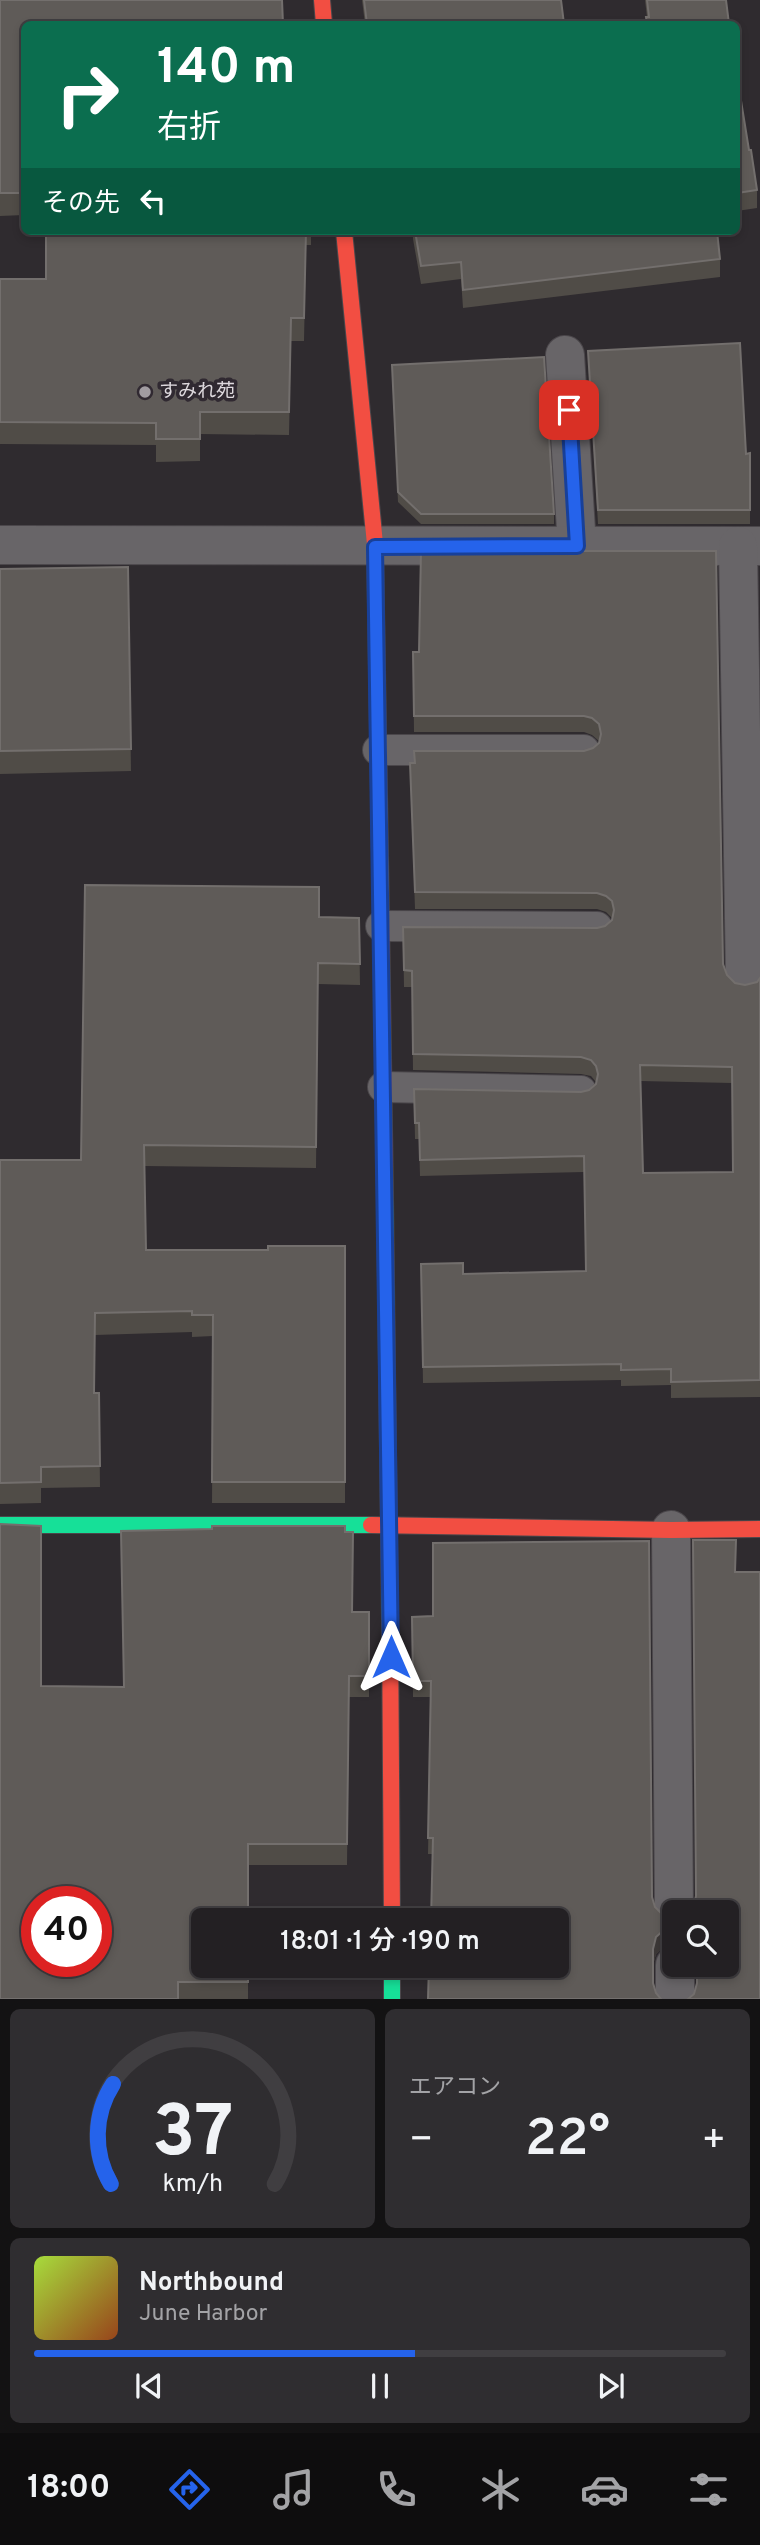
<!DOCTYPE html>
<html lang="ja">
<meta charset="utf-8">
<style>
:root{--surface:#232023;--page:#2f2d30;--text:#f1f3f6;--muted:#a3a3a6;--line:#403e41;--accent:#2563eb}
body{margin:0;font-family:Overpass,"Noto Sans JP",sans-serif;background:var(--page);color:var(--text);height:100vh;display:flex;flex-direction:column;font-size:26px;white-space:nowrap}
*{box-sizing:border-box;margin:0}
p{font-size:23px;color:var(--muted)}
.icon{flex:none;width:38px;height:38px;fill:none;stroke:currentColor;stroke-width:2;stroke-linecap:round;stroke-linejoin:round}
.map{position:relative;height:1999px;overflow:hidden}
.side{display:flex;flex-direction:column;gap:10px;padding:10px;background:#131213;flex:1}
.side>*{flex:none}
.top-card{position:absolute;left:21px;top:21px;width:719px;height:214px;border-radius:10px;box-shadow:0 4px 10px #0003,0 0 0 2px var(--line);background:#0b6e4f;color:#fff;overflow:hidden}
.fabs{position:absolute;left:662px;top:1900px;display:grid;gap:14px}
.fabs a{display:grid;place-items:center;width:77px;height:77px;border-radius:10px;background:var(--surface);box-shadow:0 4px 10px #0003,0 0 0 2px var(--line);font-size:35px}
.speed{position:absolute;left:21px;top:1886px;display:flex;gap:14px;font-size:35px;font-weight:700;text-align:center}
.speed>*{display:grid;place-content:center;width:91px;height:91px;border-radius:50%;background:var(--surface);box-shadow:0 4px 10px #0003,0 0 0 2px var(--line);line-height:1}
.speed .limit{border:10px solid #d22;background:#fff;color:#111}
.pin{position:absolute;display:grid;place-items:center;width:60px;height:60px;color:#fff;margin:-30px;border-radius:14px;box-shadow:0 4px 10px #0006}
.me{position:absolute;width:77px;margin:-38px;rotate:0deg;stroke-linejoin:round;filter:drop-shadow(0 0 5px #0008)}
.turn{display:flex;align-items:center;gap:24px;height:147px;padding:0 21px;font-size:32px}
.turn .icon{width:91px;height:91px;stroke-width:2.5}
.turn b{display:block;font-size:49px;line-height:60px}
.then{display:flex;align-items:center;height:66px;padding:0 21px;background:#0003;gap:14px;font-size:26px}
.big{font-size:52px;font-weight:600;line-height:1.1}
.side .tile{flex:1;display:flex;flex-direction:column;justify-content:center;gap:10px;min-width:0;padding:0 24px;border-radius:10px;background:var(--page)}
.side .dial{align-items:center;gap:0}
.dial svg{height:182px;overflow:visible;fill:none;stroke:var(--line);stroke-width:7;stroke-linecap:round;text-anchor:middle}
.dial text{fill:var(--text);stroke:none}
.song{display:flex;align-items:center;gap:21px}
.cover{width:84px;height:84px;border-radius:10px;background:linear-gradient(135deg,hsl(80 70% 55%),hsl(20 70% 35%))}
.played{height:7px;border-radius:4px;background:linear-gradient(90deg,var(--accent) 55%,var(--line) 55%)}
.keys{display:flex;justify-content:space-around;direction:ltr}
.heat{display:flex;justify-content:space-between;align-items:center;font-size:38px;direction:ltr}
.side .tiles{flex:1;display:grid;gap:10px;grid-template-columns:1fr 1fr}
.tile:last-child{grid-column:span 2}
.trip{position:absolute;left:191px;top:1908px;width:378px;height:70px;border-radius:10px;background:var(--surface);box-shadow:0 4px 10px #0003,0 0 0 2px var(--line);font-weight:600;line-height:70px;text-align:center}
.tabs{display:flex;height:112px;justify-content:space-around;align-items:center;background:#0e0d0e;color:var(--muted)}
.tabs .icon{width:49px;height:49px}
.tabs .selected{color:var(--accent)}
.tabs b{font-size:32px;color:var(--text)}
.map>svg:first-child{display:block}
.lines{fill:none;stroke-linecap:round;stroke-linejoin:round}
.lane-casing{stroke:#4b474b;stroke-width:32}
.street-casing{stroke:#4b474b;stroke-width:40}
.fast-casing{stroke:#4b474b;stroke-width:18}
.slow-casing{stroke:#4b474b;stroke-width:18}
.jam-casing{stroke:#4b474b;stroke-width:18}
.lane{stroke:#686568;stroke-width:30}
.street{stroke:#686568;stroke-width:38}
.fast{stroke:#16e098;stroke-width:16}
.slow{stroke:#ffcf43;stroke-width:16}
.jam{stroke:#f24e42;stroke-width:16}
.wall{fill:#504c47;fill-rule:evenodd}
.shaded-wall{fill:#3c3837}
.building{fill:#5f5b58;stroke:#736f6d;stroke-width:2;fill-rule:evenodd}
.route-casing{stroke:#184099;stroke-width:18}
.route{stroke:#2563eb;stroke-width:12}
.poi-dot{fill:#a19ca1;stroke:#302931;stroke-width:2.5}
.labels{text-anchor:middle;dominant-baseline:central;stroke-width:7;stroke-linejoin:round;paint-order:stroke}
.poi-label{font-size:19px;fill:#ded9de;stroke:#302931;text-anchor:start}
</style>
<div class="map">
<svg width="760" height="1999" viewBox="0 0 760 1999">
<rect width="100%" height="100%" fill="#2f2b2f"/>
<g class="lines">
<defs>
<g id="lane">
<path d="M378 750H584"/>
<path d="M381 926 597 927"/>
<path d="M383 1087 581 1091"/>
</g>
<g id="street">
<path d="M565 355 577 546"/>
<path d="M0 545 760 546"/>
<path d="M738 546 745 980"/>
<path d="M671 1530 674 1913"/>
<path d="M675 1965V1999"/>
</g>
<g id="fast">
<path d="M385 1196 390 1623"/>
<path d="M0 1525H371"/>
<path d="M392 1965V1999"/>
</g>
<path id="slow" d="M375 544 381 917"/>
<g id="jam">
<path d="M322 0 324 24"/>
<path d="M344 231 375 544"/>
<path d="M381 917 385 1196"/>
<path d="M371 1525 671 1530 760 1529"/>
<path d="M390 1623 392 1920"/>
</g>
</defs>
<!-- lane casing -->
<use href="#lane" class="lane-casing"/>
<!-- street casing -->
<use href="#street" class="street-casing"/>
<!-- fast casing -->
<use href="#fast" class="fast-casing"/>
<!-- slow casing -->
<use href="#slow" class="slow-casing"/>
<!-- jam casing -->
<use href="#jam" class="jam-casing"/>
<!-- lane -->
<use href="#lane" class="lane"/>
<!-- street -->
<use href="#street" class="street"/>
<!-- fast -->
<use href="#fast" class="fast"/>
<!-- slow -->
<use href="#slow" class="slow"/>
<!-- jam -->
<use href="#jam" class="jam"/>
</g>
<!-- wall -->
<g class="wall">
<path d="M0 0 24 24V215L0 216Z"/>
<path d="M362 0H561L564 24H365Z"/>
<path d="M645 0H726L729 24H646V17H647Z"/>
<path d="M737 76 743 120 757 190V208L737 211Z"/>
<path d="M46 231H311V245H306L304 341H291L289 435 200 434V461L156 462V445L0 444V279H46Z"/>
<path d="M413 231H527L720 259V277L463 308 461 279 421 284 413 239Z"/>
<path d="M588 351 746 454 750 453V524H598Z"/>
<path d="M392 375 554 514V524H421L398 502Z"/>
<path d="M716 551 723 964 727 975 735 983 745 985 757 982 760 978V1397L671 1398V1385L621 1386V1380L423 1383 421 1264 463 1274 586 1271 584 1172 420 1176 419 1139H415L414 1089 581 1092 589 1090 596 1082 591 1076 581 1074 413 1070 412 987H404L403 927 597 928 605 926 612 920V918L606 912 597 909H415L410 763 584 751 593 748 599 743V741L592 735 584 732H414L413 652H419ZM640 1081 732 1083 733 1172 643 1173Z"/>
<path d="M128 567 131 771 0 774V569Z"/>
<path d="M319 917 359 918 360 985 318 984 316 1168 144 1166 146 1250H268L345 1246V1503H212L213 1336 192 1337V1332L95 1335V1393H99L100 1487 41 1488V1503L0 1504V1160H81Z"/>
<path d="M352 1612H369V1697H349L347 1865H248V1999H0L41 1686 123 1687Z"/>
<path d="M412 1617 652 1897 655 1907 663 1915 674 1918V1943L665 1946 656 1954 653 1965 433 1854H428L431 1697H413Z"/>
</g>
<!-- shaded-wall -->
<path class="shaded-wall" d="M674 1927V1943L665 1946 656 1954 653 1965V1949L656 1937 665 1929Z"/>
<!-- building -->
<g class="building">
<path d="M0 0H282L283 24H24V193H0Z"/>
<path d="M364 0H561L564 24H367Z"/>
<path d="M647 0H726L729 24H647L646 17H649Z"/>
<path d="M737 76 749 150H751L757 190 737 193Z"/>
<path d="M46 231H306L304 318H291L289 412H200V439H156V423L0 422V279H46Z"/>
<path d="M415 231H717L720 259 463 290 461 262 421 266Z"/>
<path d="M740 343 746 454 750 453V510H598L588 351Z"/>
<path d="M544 357 554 514H421L398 492 392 365Z"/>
<path d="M421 551H716L723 964 727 975 735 983 745 985 757 982 760 978V1380L671 1382V1369L621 1370V1364L423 1367 421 1264 463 1263V1274L586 1271 584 1156 420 1160 419 1123H415L414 1089 581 1092 589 1090 596 1084 598 1074 596 1066 591 1060 581 1057 413 1054 412 971 404 970 403 927 597 928 605 926 612 920 614 910 612 901 606 896 597 893 415 892 410 763H415L414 751H584L593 748 599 743 601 734 599 724 592 718 584 716H414L413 652H419ZM640 1065 732 1067 733 1172 643 1173Z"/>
<path d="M128 567 131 749 0 751V569Z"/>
<path d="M85 885 319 887V917L359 918 360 964 318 963 316 1147 144 1145 146 1250H268V1246H345V1482H212L213 1315H192V1311L95 1313 94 1393H99L100 1466 41 1467V1482L0 1483V1160H81Z"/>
<path d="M0 1524 41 1526V1686L124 1687 121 1531 212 1529V1526H345V1532H353L352 1612H369V1676H349L347 1844H248V1920H203V1965H248V1982H178V1999H0ZM37 1902H96V1962H37Z"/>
<path d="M693 1540H736L735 1572H760V1999H688L694 1994 697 1983V1965H726V1913H688L693 1908 696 1896Z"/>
<path d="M649 1541 652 1897 655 1907 663 1915 674 1918V1927L665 1929 656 1937 653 1949V1983L656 1993 661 1999H428L429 1965H556V1920H431L433 1838H428L431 1681H413L412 1617 433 1616V1543Z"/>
</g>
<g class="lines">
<defs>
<path id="route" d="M391 1657 375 547 577 546 569 410"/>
</defs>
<!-- route casing -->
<use href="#route" class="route-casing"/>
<!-- route -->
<use href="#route" class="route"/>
</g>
<!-- markers -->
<circle class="poi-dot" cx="145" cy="392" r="7"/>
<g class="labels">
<!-- poi labels -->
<g class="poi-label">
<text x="159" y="392">すみれ苑</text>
</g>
</g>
</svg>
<div class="fabs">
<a><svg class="icon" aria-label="search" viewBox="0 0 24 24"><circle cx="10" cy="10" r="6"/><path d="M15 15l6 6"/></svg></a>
</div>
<div class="speed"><div class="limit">40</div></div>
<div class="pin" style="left:569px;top:410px;background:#d93025"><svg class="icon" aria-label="arrive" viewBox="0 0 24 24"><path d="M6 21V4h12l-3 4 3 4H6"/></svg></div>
<svg class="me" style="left:391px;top:1657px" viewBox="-20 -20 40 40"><path d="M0-17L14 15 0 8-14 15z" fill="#2563eb" stroke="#fff" stroke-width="4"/></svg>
<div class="trip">18:01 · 1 分 · 190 m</div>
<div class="top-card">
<div class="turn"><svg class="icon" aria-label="right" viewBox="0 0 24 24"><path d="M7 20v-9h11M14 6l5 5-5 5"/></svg><div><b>140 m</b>右折</div></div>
<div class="then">その先<svg class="icon" aria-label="left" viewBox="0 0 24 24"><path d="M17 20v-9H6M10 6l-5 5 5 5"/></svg></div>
</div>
</div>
<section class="side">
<div class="tiles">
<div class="tile dial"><svg viewBox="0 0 100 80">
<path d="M14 69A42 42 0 1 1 86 69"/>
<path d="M14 69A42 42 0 0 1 15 25" stroke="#2563eb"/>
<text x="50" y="56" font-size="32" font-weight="700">37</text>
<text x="50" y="72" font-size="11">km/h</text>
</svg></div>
<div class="tile"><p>エアコン</p>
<div class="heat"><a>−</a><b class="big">22°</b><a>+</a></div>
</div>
<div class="tile">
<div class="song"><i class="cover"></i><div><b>Northbound</b><p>June Harbor</p></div></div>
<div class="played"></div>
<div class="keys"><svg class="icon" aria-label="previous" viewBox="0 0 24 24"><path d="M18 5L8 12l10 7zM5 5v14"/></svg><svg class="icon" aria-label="pause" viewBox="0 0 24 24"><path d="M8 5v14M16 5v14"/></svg><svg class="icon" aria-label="next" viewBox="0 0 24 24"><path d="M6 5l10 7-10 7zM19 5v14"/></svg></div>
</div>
</div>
</section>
<nav class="tabs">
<b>18:00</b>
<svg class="icon selected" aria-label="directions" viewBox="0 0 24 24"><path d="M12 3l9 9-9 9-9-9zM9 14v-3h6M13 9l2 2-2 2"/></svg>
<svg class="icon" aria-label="music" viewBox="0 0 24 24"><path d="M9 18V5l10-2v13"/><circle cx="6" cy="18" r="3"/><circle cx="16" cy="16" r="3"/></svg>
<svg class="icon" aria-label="phone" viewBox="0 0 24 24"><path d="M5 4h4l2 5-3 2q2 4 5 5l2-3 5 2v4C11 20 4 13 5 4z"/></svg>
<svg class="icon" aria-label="climate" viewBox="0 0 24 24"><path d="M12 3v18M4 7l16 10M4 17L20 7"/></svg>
<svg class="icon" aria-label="car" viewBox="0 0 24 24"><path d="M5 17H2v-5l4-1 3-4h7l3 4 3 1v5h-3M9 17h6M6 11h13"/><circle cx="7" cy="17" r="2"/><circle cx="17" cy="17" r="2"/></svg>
<svg class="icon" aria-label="filters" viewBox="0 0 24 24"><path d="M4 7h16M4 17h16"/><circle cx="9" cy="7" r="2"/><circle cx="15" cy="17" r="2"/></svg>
</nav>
